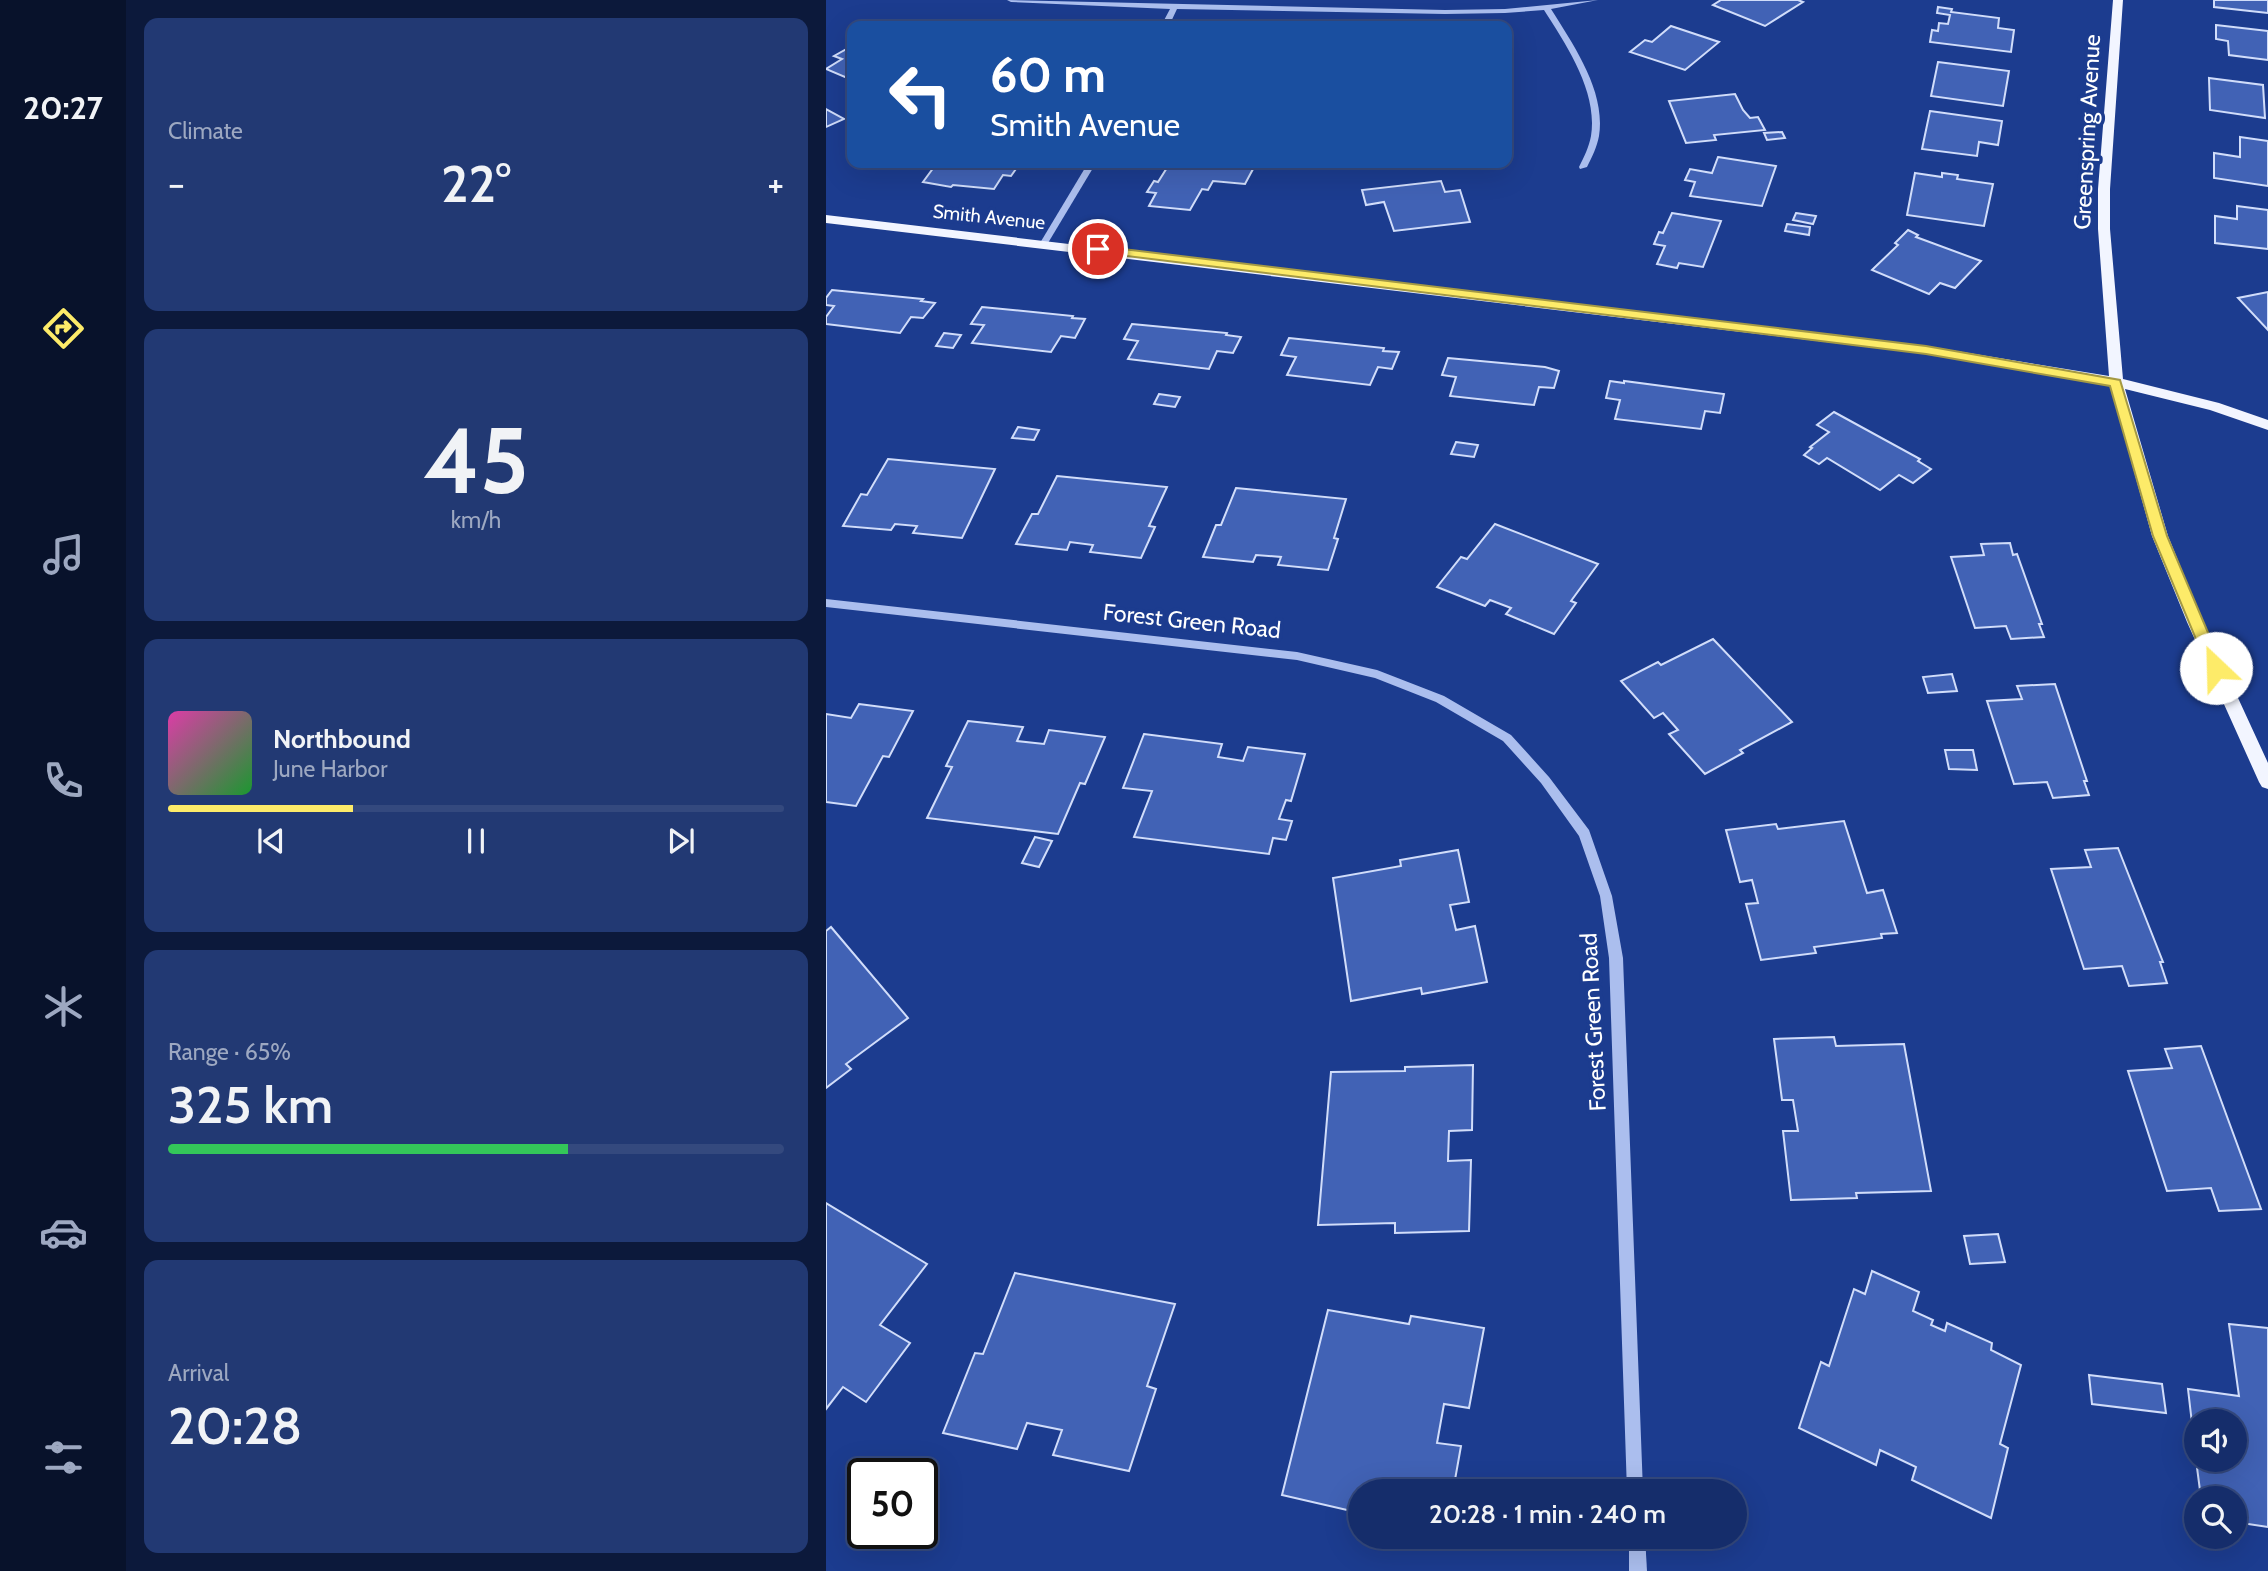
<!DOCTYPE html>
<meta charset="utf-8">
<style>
:root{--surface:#152d6b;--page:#223973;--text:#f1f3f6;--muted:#9da8c1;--line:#34497e;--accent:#fdeb69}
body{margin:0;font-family:Cabin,sans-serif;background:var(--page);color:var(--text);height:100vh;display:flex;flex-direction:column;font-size:26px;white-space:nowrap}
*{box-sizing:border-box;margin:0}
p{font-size:23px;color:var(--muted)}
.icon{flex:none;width:38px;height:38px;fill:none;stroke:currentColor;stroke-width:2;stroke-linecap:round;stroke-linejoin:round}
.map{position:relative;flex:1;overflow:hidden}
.drawer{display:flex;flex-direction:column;gap:18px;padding:18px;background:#0c193b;width:700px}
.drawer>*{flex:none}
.top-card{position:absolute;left:21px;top:21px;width:665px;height:147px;border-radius:14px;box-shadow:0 7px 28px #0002,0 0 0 2px var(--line);background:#1a4fa0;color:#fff;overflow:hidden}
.buttons{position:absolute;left:1358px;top:1409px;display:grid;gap:14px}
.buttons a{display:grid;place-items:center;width:63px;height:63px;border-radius:50%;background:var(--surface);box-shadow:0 7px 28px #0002,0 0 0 2px var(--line);font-size:35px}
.speed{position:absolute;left:21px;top:1458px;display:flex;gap:14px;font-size:35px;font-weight:700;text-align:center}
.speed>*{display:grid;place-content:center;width:91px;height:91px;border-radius:50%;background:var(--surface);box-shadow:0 7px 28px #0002,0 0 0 2px var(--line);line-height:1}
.speed .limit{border:4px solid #111;border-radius:10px;background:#fff;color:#111}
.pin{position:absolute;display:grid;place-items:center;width:60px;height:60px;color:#fff;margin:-30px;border:4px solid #fff;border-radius:50%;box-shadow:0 2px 7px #0007}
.me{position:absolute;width:77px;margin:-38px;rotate:336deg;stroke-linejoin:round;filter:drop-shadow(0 0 5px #0008)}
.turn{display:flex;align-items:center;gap:24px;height:147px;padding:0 28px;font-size:32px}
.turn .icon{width:91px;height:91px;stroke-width:2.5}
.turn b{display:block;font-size:49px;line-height:60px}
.big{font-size:52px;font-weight:600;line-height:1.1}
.drawer .widget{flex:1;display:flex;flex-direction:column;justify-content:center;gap:10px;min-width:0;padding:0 24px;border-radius:14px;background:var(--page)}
.drawer .dial{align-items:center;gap:0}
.dial b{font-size:91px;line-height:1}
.song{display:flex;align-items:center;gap:21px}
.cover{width:84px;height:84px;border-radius:10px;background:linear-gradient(135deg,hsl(320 70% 55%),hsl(130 70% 35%))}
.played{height:7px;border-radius:4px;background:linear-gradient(90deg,var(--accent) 30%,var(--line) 30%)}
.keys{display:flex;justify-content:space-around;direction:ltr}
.heat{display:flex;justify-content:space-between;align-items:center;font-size:38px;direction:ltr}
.charge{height:10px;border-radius:5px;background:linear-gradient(90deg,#34c759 65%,var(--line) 0)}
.trip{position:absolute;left:522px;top:1479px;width:399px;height:70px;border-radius:35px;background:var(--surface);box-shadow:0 7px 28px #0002,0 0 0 2px var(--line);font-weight:600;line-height:70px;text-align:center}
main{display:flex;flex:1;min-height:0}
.tabs{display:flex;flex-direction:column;width:126px;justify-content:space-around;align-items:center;background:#08122b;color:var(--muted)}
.tabs .icon{width:49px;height:49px}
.tabs .on{color:var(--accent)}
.tabs b{font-size:32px;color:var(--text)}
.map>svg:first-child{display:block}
.building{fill:#4162b5;stroke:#d1ddfa;stroke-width:2}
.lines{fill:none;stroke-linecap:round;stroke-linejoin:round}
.minor{fill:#abbeee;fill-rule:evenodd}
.major{fill:#f2f5ff;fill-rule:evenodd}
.route{fill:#fdeb69;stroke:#a49944;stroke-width:2}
.labels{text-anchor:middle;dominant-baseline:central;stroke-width:7;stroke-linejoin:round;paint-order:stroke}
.far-street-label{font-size:19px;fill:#fff;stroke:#1c3c8f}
.street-label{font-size:23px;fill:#fff;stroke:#1c3c8f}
</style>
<main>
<nav class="tabs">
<b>20:27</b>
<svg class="icon on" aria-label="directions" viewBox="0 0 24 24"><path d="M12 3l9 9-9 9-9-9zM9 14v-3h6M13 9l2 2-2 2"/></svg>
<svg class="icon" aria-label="music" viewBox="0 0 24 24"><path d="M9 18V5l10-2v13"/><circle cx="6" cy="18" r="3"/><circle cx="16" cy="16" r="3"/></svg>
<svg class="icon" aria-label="phone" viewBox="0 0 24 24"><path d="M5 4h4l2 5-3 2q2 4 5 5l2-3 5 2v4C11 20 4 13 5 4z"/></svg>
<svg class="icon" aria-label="climate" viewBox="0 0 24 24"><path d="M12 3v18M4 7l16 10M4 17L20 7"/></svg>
<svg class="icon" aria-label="car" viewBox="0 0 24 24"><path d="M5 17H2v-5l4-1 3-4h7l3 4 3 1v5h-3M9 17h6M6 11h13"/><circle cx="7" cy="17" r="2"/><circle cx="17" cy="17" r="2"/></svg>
<svg class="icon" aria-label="filters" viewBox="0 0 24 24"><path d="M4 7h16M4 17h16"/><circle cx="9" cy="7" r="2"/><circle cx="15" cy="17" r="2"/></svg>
</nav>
<section class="drawer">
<div class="widget"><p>Climate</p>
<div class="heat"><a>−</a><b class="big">22°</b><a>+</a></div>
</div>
<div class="widget dial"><b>45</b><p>km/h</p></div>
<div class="widget">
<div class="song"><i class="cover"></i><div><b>Northbound</b><p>June Harbor</p></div></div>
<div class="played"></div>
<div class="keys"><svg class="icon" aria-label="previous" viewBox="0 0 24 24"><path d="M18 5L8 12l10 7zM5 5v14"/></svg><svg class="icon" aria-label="pause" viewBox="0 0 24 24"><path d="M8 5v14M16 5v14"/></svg><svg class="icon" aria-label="next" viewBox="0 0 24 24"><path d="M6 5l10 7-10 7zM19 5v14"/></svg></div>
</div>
<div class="widget"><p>Range · 65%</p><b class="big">325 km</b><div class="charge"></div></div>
<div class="widget"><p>Arrival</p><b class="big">20:28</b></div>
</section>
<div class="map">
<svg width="1442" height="1571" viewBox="0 0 1442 1571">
<rect width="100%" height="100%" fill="#1c3c8f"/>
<!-- building -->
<g class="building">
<path d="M895 0H972L977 2 939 26 887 5Z"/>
<path d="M1388 0H1442V13L1388 7Z"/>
<path d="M1112 7 1126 9 1125 12 1173 18 1172 28 1188 30 1185 52 1104 42 1106 30 1112 31 1113 23 1122 24 1124 15 1111 13Z"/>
<path d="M1390 25 1442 31V60L1403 55 1402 41 1390 39Z"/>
<path d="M845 26 893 42 859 70 804 52 819 40 826 42Z"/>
<path d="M26 46V80L0 69 16 59 8 56Z"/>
<path d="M1112 62 1183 71 1177 106 1105 96Z"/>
<path d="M1383 78 1437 85 1439 118 1384 110Z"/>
<path d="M909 94 917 110 924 118 932 117 939 130 888 135 890 140 860 143 843 101Z"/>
<path d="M0 109 18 119 0 127Z"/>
<path d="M1104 111 1176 121 1172 145 1153 142 1151 156 1096 149Z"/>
<path d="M956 132 959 138 941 140 938 133Z"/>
<path d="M1414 137 1442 141V186L1388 178V153L1414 157Z"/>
<path d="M892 157 950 166 936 206 864 196 869 182 859 180 864 169 886 173Z"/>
<path d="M111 163H189L187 166H192L185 176 177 175 168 189 127 185 125 187 97 182Z"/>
<path d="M344 163H354L427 169 419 184 387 181 382 190 376 189 364 210 323 206 330 193 321 192 328 181 332 182Z"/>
<path d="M1089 173 1116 177V173L1132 175 1131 179 1167 184 1158 226 1081 215Z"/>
<path d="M615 181 619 192 634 190 644 222 568 231 558 202 540 205 536 190Z"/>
<path d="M1411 206 1442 210V249L1389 243V216L1411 219Z"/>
<path d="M846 213 895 221 877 267 853 263 851 268 831 264 839 246 828 244 833 232 837 233Z"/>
<path d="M970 213 990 216 987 224 967 220Z"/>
<path d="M961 224 984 227 983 235 959 231Z"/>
<path d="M1082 230 1092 235 1090 237 1155 261 1129 288 1114 283 1103 294 1046 270 1072 245 1069 243Z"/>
<path d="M6 290 97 299 95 301 109 303 97 318 85 317 74 333 0 324V317L8 306 0 305V298Z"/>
<path d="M1442 292V330L1412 298Z"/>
<path d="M156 307 247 316 246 318 259 319 249 338 235 336 225 352 146 343 158 325 145 324Z"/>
<path d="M306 324 401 333 400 335 415 337 407 353 391 351 383 369 302 359 312 341 298 339Z"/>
<path d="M118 333 135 335 127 348 110 346Z"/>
<path d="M463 338 558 348 557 351 573 352 566 369 552 367 544 385 461 375 470 357 455 355Z"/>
<path d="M622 358 719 367 733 371 728 388 713 387 708 405 624 396 630 377 616 375Z"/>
<path d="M784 381 798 383V381L898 394 894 413 879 411 875 429 789 419 794 400 780 398Z"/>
<path d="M333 394 354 397 349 407 328 404Z"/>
<path d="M1008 412 1094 459 1092 461 1105 469 1087 483 1073 475 1054 490 1001 458 993 464 978 455 986 448 984 447 1003 432 991 425Z"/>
<path d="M192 427 213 430 208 440 186 438Z"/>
<path d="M630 442 652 445 648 457 625 454Z"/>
<path d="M62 459 169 469 136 538 87 533 91 526 69 524 65 530 17 526 35 494 41 495Z"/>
<path d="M231 476 341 487 323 526 329 527 315 558 264 552 267 545 244 542 241 550 190 544 206 514H212Z"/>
<path d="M410 488 520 499 508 538 512 539 502 570 452 565 455 557 430 555 427 562 377 557 390 525H395Z"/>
<path d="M669 524 772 564 745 601 750 603 728 634 680 614 685 608 664 600 659 606 611 587 635 557 641 559Z"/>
<path d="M1184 543 1187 555 1191 554 1216 624H1213L1218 637 1185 639 1180 626 1149 628 1125 557 1158 555 1155 544Z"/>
<path d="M887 639 966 722 914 750 917 753 879 774 843 734 852 730 837 713 828 718 795 681 832 662 835 665Z"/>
<path d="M1126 674 1131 691 1102 693 1097 677Z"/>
<path d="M1229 684 1261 781H1258L1263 795 1227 798 1221 782 1188 784 1161 701 1196 699 1191 686Z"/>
<path d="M33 704 87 711 63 757 57 756 30 806 0 802V714L25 718Z"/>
<path d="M142 721 197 727 191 741 218 744 223 730 279 737 259 784 254 783 232 834 101 818 126 767 120 766Z"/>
<path d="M318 734 396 744 392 757 417 761 422 747 479 754 465 801 460 800 453 819 466 821 460 840 447 838 443 854 308 837 326 791 297 788Z"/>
<path d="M1119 750H1147L1151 770 1123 769Z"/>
<path d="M1018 821 1041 893 1057 890 1071 933 1055 934 1056 938 988 947 990 953 935 960 920 904 932 903 926 880 914 882 900 830 950 824 952 829Z"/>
<path d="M209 837 226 841 213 867 196 863Z"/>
<path d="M1292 848 1337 962H1334L1341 983 1303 986 1296 966 1258 969 1225 869 1265 867 1259 850Z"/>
<path d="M632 850 643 902 624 905 630 930 649 926 661 982 596 994 595 988 525 1001 507 878 575 866 574 860Z"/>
<path d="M5 927 82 1018 20 1064 25 1069 0 1088V931Z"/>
<path d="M1008 1037 1010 1046 1078 1044 1105 1191 1030 1193 1031 1198 965 1200 957 1131H972L967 1100H956L948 1039Z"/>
<path d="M1375 1046 1435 1209 1393 1211 1385 1188 1341 1191 1302 1071 1346 1068 1339 1049Z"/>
<path d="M647 1065 646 1130 623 1131 622 1161 645 1160 643 1231 569 1233V1223L492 1225 505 1072 579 1071V1067Z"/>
<path d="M0 1203 101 1264 54 1325 84 1343 40 1402 17 1387 0 1409Z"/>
<path d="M1172 1234 1179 1262 1144 1264 1138 1236Z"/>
<path d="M1046 1271 1093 1292 1087 1311 1107 1320 1105 1325 1119 1331 1121 1323 1166 1343 1165 1350 1195 1365 1174 1444 1182 1448 1165 1518 1086 1480 1090 1467 1054 1450 1050 1465 973 1428 995 1362 1003 1366 1028 1289 1039 1294Z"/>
<path d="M189 1273 349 1304 321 1386 330 1389 303 1471 227 1455 236 1430 201 1423 191 1449 117 1433 149 1353 157 1354Z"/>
<path d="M502 1310 583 1324 585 1316 658 1328 643 1408 618 1404 611 1443 635 1446 627 1491H534V1513L456 1495Z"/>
<path d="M1403 1324 1442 1328V1527L1409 1522V1498H1375L1370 1460H1409V1421H1370V1458L1362 1389 1413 1396Z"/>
<path d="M1263 1375 1336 1384 1340 1413 1266 1404Z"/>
</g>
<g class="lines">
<!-- minor -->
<g class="minor">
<path d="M181 0 619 10 679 9 772 0 725 9C748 46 780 91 773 136 771 147 766 157 761 167L754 169 753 167C758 157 763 147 765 136 772 92 741 46 718 10L679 13 619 14 351 9 343 26H335L344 9 185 2Z"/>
<path d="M262 163H270L222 243 215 245 214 243Z"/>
<path d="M0 599 471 652 551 670 618 696 685 735 723 777 763 830 786 896 797 958 817 1491H801L783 958 774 896 753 836 715 783 677 741 610 702 549 678 471 660 0 607Z"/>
<path d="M803 1536H819L821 1571H803Z"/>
</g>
<!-- major -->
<path class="major" d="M1287 0H1297L1284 189V229L1297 379 1393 403 1442 420V430L1384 410 1299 389 1342 536 1377 622 1442 763V789L1436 787 1433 782 1361 622 1326 536 1284 385 1100 354 0 223V215L1100 346 1283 376 1272 229V189Z"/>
</g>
<!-- route -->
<path class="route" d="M272 246 1100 346 1294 380 1341 536 1397 668 1390 673 1382 668 1327 536 1284 386 1100 354 268 252V247Z"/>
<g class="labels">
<!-- far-street labels -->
<g class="far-street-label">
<text transform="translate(163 217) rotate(6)">Smith Avenue</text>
</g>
<!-- street labels -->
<g class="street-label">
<text transform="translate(1261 132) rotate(-87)">Greenspring Avenue</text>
<text transform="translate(366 621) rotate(6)">Forest Green Road</text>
<text transform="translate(767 1022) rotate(-93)">Forest Green Road</text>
</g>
</g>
</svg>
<div class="buttons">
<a><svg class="icon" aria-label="sound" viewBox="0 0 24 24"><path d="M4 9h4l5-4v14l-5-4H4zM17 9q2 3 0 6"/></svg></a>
<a><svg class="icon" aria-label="search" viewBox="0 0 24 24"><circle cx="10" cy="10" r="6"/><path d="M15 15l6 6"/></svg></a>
</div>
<div class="speed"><div class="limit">50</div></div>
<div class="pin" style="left:272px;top:249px;background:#d93025"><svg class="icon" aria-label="arrive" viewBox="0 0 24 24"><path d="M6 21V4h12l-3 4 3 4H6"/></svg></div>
<svg class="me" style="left:1390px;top:668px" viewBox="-20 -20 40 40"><circle r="19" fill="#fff"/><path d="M0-13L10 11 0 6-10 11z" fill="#fdeb69"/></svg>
<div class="trip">20:28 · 1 min · 240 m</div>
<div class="top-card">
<div class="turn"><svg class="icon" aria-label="left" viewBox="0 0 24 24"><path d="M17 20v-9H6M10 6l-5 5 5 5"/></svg><div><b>60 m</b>Smith Avenue</div></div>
</div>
</div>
</main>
